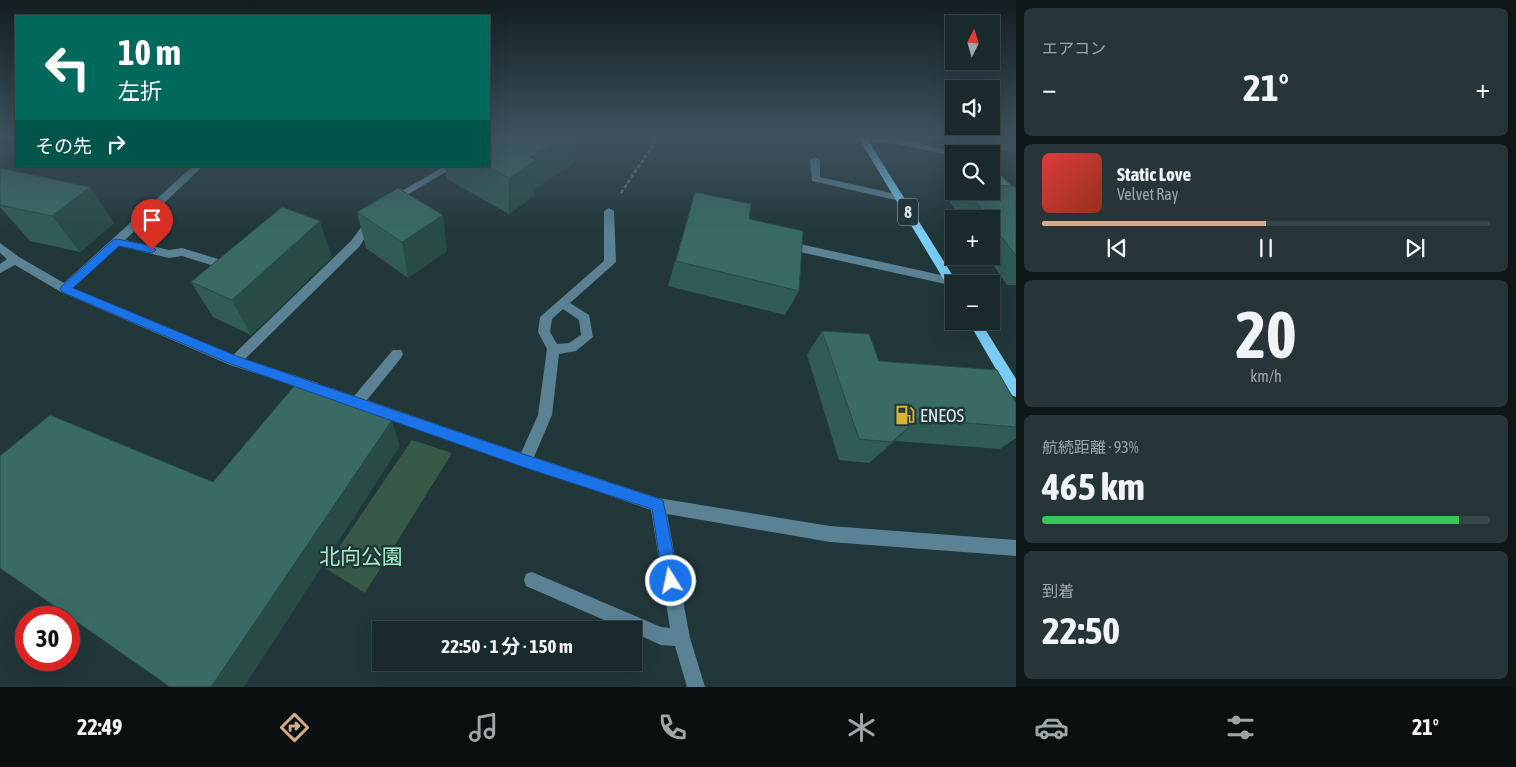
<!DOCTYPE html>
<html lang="ja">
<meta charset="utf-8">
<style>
:root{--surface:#1a292c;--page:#273538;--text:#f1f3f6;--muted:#9fa6a9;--line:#384548;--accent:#d6ab8b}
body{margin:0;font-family:"Asap Condensed","Noto Sans JP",sans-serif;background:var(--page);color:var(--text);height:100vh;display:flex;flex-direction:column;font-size:19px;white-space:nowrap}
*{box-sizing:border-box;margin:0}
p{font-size:16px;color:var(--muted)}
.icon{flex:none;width:28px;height:28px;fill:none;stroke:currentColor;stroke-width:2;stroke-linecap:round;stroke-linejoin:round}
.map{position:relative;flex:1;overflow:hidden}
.side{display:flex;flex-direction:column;gap:8px;padding:8px;background:#0e1718;width:500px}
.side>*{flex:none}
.guide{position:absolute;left:15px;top:15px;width:475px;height:152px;border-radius:0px;box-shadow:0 5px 20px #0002,0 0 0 1px var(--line);background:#00695c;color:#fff;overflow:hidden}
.needle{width:32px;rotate:5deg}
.controls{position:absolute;left:945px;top:15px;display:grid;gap:10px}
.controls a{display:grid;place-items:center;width:55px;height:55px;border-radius:0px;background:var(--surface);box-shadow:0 5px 20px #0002,0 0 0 1px var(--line);font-size:25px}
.speed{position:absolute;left:15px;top:606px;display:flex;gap:10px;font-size:25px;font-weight:700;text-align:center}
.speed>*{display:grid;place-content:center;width:65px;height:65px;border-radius:50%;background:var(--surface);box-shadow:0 5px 20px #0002,0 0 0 1px var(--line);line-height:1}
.speed .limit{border:8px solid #d22;background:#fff;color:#111}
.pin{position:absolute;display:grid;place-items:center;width:42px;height:42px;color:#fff;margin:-51px -21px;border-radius:50% 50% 50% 0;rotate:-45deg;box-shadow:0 0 5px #0007}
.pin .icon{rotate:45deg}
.me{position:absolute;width:55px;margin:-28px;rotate:350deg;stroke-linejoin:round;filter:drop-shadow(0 0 4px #0008)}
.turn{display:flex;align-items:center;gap:18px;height:105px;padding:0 20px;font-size:22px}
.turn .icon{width:65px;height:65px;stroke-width:2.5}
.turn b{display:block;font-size:35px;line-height:42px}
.then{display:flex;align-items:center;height:48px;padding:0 20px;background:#0003;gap:10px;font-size:19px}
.big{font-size:38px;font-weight:700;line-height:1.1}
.side .widget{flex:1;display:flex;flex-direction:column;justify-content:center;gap:8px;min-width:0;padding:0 18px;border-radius:8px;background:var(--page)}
.side .dial{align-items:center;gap:0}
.dial b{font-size:65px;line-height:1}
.song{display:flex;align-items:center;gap:15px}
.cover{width:60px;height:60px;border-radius:8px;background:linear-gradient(135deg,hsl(0 70% 55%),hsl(10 70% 35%))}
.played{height:5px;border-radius:2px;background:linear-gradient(90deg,var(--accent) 50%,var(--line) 50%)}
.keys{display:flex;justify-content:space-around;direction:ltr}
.heat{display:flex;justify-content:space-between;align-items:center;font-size:28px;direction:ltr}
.charge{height:8px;border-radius:4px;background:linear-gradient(90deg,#34c759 93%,var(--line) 0)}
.trip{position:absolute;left:372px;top:621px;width:270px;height:50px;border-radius:0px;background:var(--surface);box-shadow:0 5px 20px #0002,0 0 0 1px var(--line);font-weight:700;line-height:50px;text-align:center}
.tabs{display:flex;height:80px;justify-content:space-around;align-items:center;background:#0a1012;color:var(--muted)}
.tabs .icon{width:35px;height:35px}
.tabs .on{color:var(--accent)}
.tabs b{font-size:22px;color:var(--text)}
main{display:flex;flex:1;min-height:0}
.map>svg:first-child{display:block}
.green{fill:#375a48}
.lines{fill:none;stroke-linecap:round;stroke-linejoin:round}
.path{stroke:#657779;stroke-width:2.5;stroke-dasharray:4 2;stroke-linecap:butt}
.minor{fill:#5a8194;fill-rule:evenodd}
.major{fill:#79cdf4;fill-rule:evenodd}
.wall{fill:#315c56}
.shaded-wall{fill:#284b46}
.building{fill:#396b64;stroke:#284b46}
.route{fill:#1a73e8;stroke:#114b97}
.labels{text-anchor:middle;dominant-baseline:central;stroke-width:5;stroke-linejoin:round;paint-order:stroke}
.shield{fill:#22373a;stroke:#a4b3b5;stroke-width:1}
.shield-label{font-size:16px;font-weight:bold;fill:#dce8ea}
.poi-label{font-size:18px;fill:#dce8ea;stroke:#22373a;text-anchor:start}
.near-park-label{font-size:21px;fill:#a8edc8;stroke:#22373a}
</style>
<main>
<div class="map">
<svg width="1016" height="687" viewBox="0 0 1016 687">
<rect width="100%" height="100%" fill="#22373a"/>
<!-- green -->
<path class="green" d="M412 440 452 453 365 593 325 568Z"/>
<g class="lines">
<!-- path -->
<path class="path" d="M621 193 655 142 649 137"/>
<!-- minor -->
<g class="minor">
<path d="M859 137 897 138 963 154H954V156L897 144 863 141 860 140Z"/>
<path d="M815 157 820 160V177L900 195 905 198 900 201 812 181 810 160Z"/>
<path d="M193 166H203L125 240 169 250 182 248 228 262 230 265 228 268 224 269 182 256 169 258 119 246 73 288 233 355 351 241 367 219H375L376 221 359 247 245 359 318 383 320 387 318 391 313 392 230 365 61 292 15 265 0 273V264L7 259 0 253V243L19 257 64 283Z"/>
<path d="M445 166H456L395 202 391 203 386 200Z"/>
<path d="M991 167 994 168 1016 191V200L1013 199 991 176Z"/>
<path d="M609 208 614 211 616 262 570 303 589 315 593 337 576 351 559 354 552 415 534 457 658 498 830 526 1016 540V556L830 542 667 514 690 638 705 687H687L675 646 661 645 634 633V630H627L526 586 524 580 526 574 532 572 661 627 670 628 651 510 327 398 325 394 327 390 332 388 354 396 393 350H401L403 354 401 358 367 400 521 453 538 415 547 349 538 332 540 317 604 261V211ZM563 309 579 320 581 335 569 343 557 344 550 332 552 319Z"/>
<path d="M786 241 950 277 956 281 950 285 782 248 781 245 782 242Z"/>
</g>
<!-- major -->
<g class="major">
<path d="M858 137H866L958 284H954V291L950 290Z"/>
<path d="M968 321H980L1016 379V397L1011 395Z"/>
</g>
</g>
<!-- wall -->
<g class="wall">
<path d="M489 137H577L574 163 534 189V196L509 214 447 179 445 166H489Z"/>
<path d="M980 137H1016V152L988 149Z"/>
<path d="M0 168 114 223 80 252 30 241 0 207Z"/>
<path d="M1016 189V285H1007L987 256H991V219H961L950 202 958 191H991Z"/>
<path d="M695 192 749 219 799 291 785 315 668 286Z"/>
<path d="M357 212 447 251 408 278 366 248Z"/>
<path d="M332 257 251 335 213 317 191 282Z"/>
<path d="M822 331 879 361 1016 403V438L1000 449 895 441 869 463 839 460 807 355Z"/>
</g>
<!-- shaded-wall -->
<g class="shaded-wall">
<path d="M563 137H577L574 163 534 189V196L509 214V178L530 157Z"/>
<path d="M90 187 114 223 80 252 52 216Z"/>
<path d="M443 215 447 251 408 278 402 242Z"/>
<path d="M320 221 332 257 251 335 232 300Z"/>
<path d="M918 419 895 441 869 463 892 442Z"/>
<path d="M392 420 400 446 244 687H211Z"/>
</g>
<!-- building -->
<g class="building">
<path d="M489 137H563L530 157 536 160 509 178 487 166H489Z"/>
<path d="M0 168 90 187 52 216 0 205Z"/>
<path d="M991 185 1014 186 1016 189V256L991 223V219H988L968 191H991Z"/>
<path d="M398 188 443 215 402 242 357 212Z"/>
<path d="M695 192 751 204 749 219 803 231 799 291 676 261Z"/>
<path d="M282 207 320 221 232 300 191 282Z"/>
<path d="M822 331 869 334 879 361 997 370 1016 403V427L918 419 892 442 859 439Z"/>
<path d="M301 378 392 420 211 687H170L0 568V456L50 415 213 482Z"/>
</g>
<!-- sky -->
<linearGradient id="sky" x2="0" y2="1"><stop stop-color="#131e20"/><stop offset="0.59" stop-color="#3e5360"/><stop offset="1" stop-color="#3e5360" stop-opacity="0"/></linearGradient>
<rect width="1016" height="233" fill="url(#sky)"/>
<!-- route -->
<path class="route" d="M117 239 152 246 156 250 152 253 119 246 73 288 239 357 526 455 663 500 679 581 677 587 671 589 666 587 663 581 652 509 526 468 231 364 62 292 60 289 62 286 113 240Z"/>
<!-- icons -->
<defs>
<symbol id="fuel-bare" viewBox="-9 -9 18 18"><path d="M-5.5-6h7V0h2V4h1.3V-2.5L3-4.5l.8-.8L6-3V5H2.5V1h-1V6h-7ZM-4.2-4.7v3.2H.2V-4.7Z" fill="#dab333" stroke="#22373a" stroke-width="2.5" paint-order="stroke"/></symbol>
</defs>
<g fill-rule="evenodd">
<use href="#fuel-bare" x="891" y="401" width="28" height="28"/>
</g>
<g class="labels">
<!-- shield labels -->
<rect class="shield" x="898" y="198.5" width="20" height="27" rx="4"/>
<g class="shield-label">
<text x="908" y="212">8</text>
</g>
<!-- poi labels -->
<g class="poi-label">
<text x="920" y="415">ENEOS</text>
</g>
<!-- near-park labels -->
<g class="near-park-label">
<text x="361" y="556">北向公園</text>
</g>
</g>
</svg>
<div class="controls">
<a><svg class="needle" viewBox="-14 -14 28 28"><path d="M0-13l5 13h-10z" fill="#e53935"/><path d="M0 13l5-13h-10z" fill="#9fa6a9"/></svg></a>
<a><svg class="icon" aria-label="sound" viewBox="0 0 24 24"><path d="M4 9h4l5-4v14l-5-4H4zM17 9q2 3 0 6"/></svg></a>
<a><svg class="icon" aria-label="search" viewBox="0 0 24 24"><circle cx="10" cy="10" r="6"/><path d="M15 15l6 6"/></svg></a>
<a>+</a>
<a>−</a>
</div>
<div class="speed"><div class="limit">30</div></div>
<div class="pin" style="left:152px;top:250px;background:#d93025"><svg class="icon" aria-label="arrive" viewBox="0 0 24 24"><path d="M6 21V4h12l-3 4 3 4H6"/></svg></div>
<svg class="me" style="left:671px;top:581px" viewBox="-20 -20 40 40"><circle r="17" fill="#1a73e8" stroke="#fff" stroke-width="3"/><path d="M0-11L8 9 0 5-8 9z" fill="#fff"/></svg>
<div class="trip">22:50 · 1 分 · 150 m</div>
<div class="guide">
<div class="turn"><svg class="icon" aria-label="left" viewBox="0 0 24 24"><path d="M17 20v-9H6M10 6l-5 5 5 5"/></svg><div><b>10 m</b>左折</div></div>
<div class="then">その先<svg class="icon" aria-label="right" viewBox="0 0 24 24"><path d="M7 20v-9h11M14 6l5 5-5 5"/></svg></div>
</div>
</div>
<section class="side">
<div class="widget"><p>エアコン</p>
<div class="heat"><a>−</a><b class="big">21°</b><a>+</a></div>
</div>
<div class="widget">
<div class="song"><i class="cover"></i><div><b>Static Love</b><p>Velvet Ray</p></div></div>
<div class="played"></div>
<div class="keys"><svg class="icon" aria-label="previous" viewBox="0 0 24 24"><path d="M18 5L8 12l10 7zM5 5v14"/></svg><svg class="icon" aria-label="pause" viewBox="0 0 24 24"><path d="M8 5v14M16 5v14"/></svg><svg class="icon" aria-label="next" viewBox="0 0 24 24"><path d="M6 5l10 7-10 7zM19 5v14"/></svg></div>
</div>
<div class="widget dial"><b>20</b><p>km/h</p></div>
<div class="widget"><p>航続距離 · 93%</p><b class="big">465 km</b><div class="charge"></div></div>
<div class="widget"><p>到着</p><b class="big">22:50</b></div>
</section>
</main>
<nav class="tabs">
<b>22:49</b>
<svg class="icon on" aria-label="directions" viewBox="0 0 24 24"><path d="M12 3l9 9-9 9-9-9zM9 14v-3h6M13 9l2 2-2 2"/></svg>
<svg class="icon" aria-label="music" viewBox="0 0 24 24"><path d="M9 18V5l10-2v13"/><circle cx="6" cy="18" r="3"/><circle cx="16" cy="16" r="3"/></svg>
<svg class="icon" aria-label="phone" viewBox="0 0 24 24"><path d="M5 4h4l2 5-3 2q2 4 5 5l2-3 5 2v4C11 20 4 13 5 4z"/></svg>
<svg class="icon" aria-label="climate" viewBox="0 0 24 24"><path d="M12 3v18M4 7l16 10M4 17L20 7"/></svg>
<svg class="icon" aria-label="car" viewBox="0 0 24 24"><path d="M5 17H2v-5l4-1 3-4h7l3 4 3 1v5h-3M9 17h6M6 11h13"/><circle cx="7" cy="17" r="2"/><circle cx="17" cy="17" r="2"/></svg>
<svg class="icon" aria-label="filters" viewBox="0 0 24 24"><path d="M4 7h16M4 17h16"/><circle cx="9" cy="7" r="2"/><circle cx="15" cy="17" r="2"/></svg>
<b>21°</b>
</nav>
